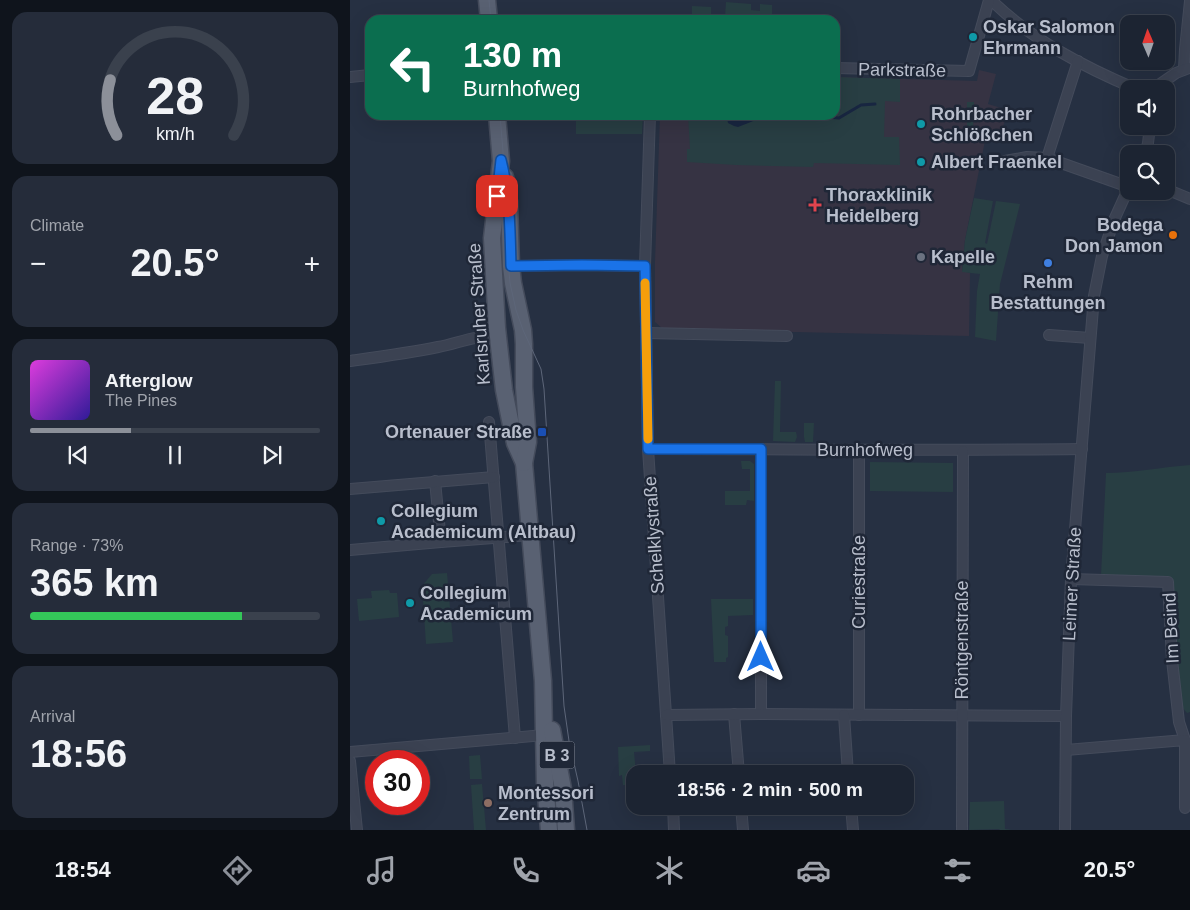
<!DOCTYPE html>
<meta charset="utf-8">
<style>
:root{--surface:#1c2432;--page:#252c3a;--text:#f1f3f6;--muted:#a0a4ac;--line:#3a414d;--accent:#8c9099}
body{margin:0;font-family:Arial,sans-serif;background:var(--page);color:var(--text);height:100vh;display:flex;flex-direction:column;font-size:19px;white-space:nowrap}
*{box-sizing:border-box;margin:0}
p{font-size:16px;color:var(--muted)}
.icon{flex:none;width:28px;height:28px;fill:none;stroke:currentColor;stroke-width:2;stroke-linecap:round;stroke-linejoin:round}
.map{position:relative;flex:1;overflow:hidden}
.side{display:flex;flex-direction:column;gap:12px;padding:12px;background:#0f141c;width:350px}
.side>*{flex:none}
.guide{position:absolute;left:15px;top:15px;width:475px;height:105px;border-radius:15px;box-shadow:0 5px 20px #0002,0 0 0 1px var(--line);background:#0b6e4f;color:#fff;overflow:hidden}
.needle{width:32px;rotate:358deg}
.buttons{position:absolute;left:770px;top:15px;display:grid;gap:10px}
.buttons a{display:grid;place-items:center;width:55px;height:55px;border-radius:10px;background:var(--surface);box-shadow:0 5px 20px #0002,0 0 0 1px var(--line);font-size:25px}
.speed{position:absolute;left:15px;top:750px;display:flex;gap:10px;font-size:25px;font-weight:700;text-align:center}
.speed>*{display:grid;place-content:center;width:65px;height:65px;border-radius:50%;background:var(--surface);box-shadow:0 5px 20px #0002,0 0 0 1px var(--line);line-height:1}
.speed .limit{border:8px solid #d22;background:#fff;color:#111}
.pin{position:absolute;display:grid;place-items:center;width:42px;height:42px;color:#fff;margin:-21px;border-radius:10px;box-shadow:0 2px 8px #0006}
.me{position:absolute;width:55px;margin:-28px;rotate:0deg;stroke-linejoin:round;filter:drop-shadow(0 0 4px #0008)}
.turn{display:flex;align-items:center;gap:18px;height:105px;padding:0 15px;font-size:22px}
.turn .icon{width:65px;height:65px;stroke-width:2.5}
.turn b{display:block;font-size:35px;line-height:42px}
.big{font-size:38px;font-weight:700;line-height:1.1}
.side .tile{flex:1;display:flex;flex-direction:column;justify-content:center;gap:8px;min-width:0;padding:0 18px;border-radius:15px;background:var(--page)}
.side .dial{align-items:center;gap:0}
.dial svg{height:130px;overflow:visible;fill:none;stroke:var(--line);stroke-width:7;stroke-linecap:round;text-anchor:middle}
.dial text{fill:var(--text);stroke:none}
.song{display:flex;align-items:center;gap:15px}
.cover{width:60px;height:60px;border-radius:8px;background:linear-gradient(135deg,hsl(300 70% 55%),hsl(250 70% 35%))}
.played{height:5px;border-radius:2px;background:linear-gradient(90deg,var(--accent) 35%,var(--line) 35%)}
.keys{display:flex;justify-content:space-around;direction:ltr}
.heat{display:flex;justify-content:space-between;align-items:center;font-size:28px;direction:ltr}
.charge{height:8px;border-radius:4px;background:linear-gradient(90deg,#34c759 73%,var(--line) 0)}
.trip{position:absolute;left:276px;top:765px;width:288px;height:50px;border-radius:15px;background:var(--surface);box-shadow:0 5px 20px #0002,0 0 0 1px var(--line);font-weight:700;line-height:50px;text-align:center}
.dock{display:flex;height:80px;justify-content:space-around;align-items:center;background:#0b0e14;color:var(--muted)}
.dock .icon{width:35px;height:35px}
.dock .on{color:var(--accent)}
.dock b{font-size:22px;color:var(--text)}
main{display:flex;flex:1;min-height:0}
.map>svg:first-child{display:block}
.medical{fill:#363343}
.green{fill:#283e43}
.water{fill:#182641}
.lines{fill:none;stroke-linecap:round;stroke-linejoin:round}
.stream{stroke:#182641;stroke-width:3}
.street-casing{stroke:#444b5b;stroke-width:12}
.primary-casing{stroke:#444b5b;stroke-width:19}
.street{stroke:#3b4252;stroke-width:10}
.primary{stroke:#596172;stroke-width:16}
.tram{stroke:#5d6679;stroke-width:1}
.route-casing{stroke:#114b97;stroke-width:12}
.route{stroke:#1a73e8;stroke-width:9}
.slow{stroke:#f59e0b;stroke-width:9}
.culture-dot{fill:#0f9aa8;stroke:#1f2737;stroke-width:2}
.health-dot{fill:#e0444e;stroke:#1f2737;stroke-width:2}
.food-dot{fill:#e8710a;stroke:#1f2737;stroke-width:2}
.worship-dot{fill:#6b7280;stroke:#1f2737;stroke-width:2}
.shop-dot{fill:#3f7fe0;stroke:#1f2737;stroke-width:2}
.transit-dot{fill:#1a4fb4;stroke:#1f2737;stroke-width:2}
.education-dot{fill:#8d6e63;stroke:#1f2737;stroke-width:2}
.labels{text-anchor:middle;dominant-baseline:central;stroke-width:5;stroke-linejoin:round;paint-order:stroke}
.shield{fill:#1f2737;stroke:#8a919f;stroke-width:1}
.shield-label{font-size:16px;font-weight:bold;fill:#b8becc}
.poi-label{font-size:18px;font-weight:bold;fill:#b8becc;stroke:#1f2737;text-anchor:start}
.street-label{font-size:18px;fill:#b8becc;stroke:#1f2737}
</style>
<main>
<section class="side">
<div class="tile dial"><svg viewBox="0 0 100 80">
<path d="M14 69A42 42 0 1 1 86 69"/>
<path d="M14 69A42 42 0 0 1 10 35" stroke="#8c9099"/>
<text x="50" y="56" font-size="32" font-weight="700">28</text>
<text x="50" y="72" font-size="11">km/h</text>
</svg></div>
<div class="tile"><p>Climate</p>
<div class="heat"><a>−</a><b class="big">20.5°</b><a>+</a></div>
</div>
<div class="tile">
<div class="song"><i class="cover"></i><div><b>Afterglow</b><p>The Pines</p></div></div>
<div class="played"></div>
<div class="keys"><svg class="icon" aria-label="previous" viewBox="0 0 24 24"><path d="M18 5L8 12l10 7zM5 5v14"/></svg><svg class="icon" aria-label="pause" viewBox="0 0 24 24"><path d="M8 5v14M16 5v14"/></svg><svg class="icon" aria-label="next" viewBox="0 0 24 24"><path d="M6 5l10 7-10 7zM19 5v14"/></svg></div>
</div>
<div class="tile"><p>Range · 73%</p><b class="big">365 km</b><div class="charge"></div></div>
<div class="tile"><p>Arrival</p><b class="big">18:56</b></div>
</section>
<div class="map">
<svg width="840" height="830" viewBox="0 0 840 830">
<rect width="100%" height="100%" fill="#263042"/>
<!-- medical -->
<path class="medical" d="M629 70 646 74 638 104 658 110 651 134 637 131 615 240 612 271 620 273 619 336 313 329 305 322V262L310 115H485V77L627 81Z"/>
<!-- green -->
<g class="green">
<path d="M376 2 401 4V10L410 11V4L422 5V18L433 19V20H342V6L361 7V17H375Z"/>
<path d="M485 77 550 79V102L535 101 534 137H549L550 165 464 163 463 167 386 165 337 162V149H340L338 115H485Z"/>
<path d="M617 102H624L623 130H617Z"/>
<path d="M226 115H293L292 134H226Z"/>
<path d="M624 198 643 201 635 243 637 244 646 201 670 204 650 284 646 341 625 337 627 291 630 274 612 272 615 240Z"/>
<path d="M425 381H431L430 432H446L447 437 445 442 423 441Z"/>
<path d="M454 423H464L463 442H455L454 437Z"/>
<path d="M391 461H400L404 464V501L397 500 396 505H375V491H400V469H392Z"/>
<path d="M520 462 603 463V492L520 491Z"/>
<path d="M840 465V712L837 713 831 706 822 578 751 576 756 473C784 473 812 467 840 465Z"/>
<path d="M97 573 103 642 76 644 72 586 82 574Z"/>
<path d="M39 590 40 593H47L49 617 9 621 7 599 22 598 21 591Z"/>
<path d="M361 599H403V615L378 616V626L375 627V635L378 636V657L376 658V662H364Z"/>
<path d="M300 745V751L284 752 286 774 285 804H278L276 785H273L272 775 269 776 268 747Z"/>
<path d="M130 755 132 779H120L119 756Z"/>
<path d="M132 784 136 830H124L121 785Z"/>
<path d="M654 801 655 829 662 830H650L649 829 619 830 620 802Z"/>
</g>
<!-- water -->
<path class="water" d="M379 115H415L411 118 388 127 384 126 378 123 377 118Z"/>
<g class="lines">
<!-- stream -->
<path class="stream" d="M447 115 460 119 476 117 489 118 494 115 511 105 525 104"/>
<defs>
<g id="street">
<path d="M641 0C682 40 734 67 786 89"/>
<path d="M485 68 619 71 639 0"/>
<path d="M834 69 835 49 840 1"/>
<path d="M0 77 20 75"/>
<path d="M803 89 826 73 839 68"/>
<path d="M300 115 295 266 298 449 320 774"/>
<path d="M795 154 798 143 800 126"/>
<path d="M697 158 728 61"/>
<path d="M655 161 677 157 697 158 779 187"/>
<path d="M816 189 840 199"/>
<path d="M161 266 232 265 295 266"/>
<path d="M296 333 437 336"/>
<path d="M699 335 740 338"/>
<path d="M0 361C29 357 59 353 88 347 109 343 125 335 148 336"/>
<path d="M139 422 165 738"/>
<path d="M298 449C443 449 587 451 732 449"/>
<path d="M411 449V714"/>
<path d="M509 449V715"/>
<path d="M85 481 91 542 181 535"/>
<path d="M0 489 144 477"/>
<path d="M0 550 91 542"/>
<path d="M721 579 818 582 822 660 829 722 835 740"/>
<path d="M384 714 389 774"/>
<path d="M316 715 411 714 716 716"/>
<path d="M494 715 498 774"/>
<path d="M716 750 835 740V808"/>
<path d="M0 752 194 735"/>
<path d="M0 761 7 830"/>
<path d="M323 806 324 830"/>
<path d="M391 806 393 830"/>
<path d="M501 806 503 830"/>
<path d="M612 830 613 451"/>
<path d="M715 830 716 716 721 579 744 296 752 256 764 220 779 187"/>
</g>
<g id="primary">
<path d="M137 0 139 20"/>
<path d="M147 115 151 161 142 238 147 328 154 390 160 420 165 443 174 463 193 681 195 782 199 830"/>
<path d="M155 177 159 202 161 266 163 283 173 330 174 344V387L178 442 174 463"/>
<path d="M202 730 213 789 216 830"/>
</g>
</defs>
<!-- street casing -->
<use href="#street" class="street-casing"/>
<!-- primary casing -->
<use href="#primary" class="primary-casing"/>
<!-- street -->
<use href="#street" class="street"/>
<!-- primary -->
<use href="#primary" class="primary"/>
<!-- tram -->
<g class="tram">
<path d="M139 0 141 20"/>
<path d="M150 115 155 176 158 261 160 283 166 310 173 330 191 369 194 389 214 706 219 741 228 781 237 830"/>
</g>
</g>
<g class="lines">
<defs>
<path id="route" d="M147 196 151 160C160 196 160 230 161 266L232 265 295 266 298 449H411V657"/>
</defs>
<!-- route casing -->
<use href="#route" class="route-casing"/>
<!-- route -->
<use href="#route" class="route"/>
<!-- slow -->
<path class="slow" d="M295 283 298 439"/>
</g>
<!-- markers -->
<g class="culture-dot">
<circle cx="623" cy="37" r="5"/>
<circle cx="571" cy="124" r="5"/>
<circle cx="571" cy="162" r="5"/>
<circle cx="31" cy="521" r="5"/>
<circle cx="60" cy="603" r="5"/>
</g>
<path class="health-dot" d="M462.5 197.5h5v5h5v5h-5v5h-5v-5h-5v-5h5z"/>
<circle class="food-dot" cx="823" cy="235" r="5"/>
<circle class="worship-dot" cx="571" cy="257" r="5"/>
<circle class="shop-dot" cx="698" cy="263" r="5"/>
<rect class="transit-dot" x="187" y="427" width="10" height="10" rx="2.5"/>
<circle class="education-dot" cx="138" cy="803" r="5"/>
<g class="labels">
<!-- shield labels -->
<rect class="shield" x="189.5" y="741.5" width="35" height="27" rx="4"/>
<g class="shield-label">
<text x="207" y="755">B 3</text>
</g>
<!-- poi labels -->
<g class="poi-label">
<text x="633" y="27">Oskar Salomon<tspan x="633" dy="21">Ehrmann</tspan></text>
<text x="581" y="114">Rohrbacher<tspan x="581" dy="21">Schlößchen</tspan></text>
<text x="581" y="162">Albert Fraenkel</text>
<text x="476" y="195">Thoraxklinik<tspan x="476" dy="21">Heidelberg</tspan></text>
<text x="813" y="225" text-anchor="end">Bodega<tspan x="813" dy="21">Don Jamon</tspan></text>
<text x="581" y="257">Kapelle</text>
<text x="698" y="282" text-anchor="middle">Rehm<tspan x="698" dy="21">Bestattungen</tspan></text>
<text x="182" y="432" text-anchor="end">Ortenauer Straße</text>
<text x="41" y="511">Collegium<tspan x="41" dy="21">Academicum (Altbau)</tspan></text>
<text x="70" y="593">Collegium<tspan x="70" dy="21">Academicum</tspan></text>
<text x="148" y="793">Montessori<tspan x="148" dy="21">Zentrum</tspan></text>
</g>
<!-- street labels -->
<g class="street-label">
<text transform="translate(552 70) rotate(1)">Parkstraße</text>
<text transform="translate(129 314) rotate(-94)">Karlsruher Straße</text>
<text x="515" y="450">Burnhofweg</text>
<text transform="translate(304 535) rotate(-94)">Schelklystraße</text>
<text transform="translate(509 582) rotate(-90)">Curiestraße</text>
<text transform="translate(722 584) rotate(-87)">Leimer Straße</text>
<text transform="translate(821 628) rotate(-93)">Im Beind</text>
<text transform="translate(612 640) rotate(-90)">Röntgenstraße</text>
</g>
</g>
</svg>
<div class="buttons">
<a><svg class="needle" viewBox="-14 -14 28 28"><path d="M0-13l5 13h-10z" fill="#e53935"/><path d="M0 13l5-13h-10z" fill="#a0a4ac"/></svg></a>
<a><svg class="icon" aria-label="sound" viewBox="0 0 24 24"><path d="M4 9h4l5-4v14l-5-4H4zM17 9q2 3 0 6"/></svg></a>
<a><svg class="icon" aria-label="search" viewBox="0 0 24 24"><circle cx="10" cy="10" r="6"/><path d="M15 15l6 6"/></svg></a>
</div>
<div class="speed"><div class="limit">30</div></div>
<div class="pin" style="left:147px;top:196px;background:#d93025"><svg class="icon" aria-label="arrive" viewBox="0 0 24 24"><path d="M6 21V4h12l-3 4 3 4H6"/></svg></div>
<svg class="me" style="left:411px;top:657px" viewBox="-20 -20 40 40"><path d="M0-17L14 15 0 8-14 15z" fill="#1a73e8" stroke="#fff" stroke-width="4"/></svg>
<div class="trip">18:56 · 2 min · 500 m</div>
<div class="guide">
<div class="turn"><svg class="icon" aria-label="left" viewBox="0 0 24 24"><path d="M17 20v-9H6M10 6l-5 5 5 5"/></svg><div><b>130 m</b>Burnhofweg</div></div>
</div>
</div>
</main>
<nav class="dock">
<b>18:54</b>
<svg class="icon on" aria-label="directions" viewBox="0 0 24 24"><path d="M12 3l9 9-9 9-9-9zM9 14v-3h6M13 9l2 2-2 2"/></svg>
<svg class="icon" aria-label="music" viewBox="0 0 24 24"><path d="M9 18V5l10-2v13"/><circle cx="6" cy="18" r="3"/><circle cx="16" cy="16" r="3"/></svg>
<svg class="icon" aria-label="phone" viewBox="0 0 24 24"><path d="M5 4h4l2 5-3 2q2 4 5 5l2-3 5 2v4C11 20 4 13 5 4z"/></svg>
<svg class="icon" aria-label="climate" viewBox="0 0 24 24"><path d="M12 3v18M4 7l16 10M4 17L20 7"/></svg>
<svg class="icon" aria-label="car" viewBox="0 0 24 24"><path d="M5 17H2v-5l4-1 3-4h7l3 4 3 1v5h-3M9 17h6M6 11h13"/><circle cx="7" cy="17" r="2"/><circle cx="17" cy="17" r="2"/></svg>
<svg class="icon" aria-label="filters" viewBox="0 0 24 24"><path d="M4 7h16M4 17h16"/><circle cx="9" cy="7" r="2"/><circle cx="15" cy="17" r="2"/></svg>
<b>20.5°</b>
</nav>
